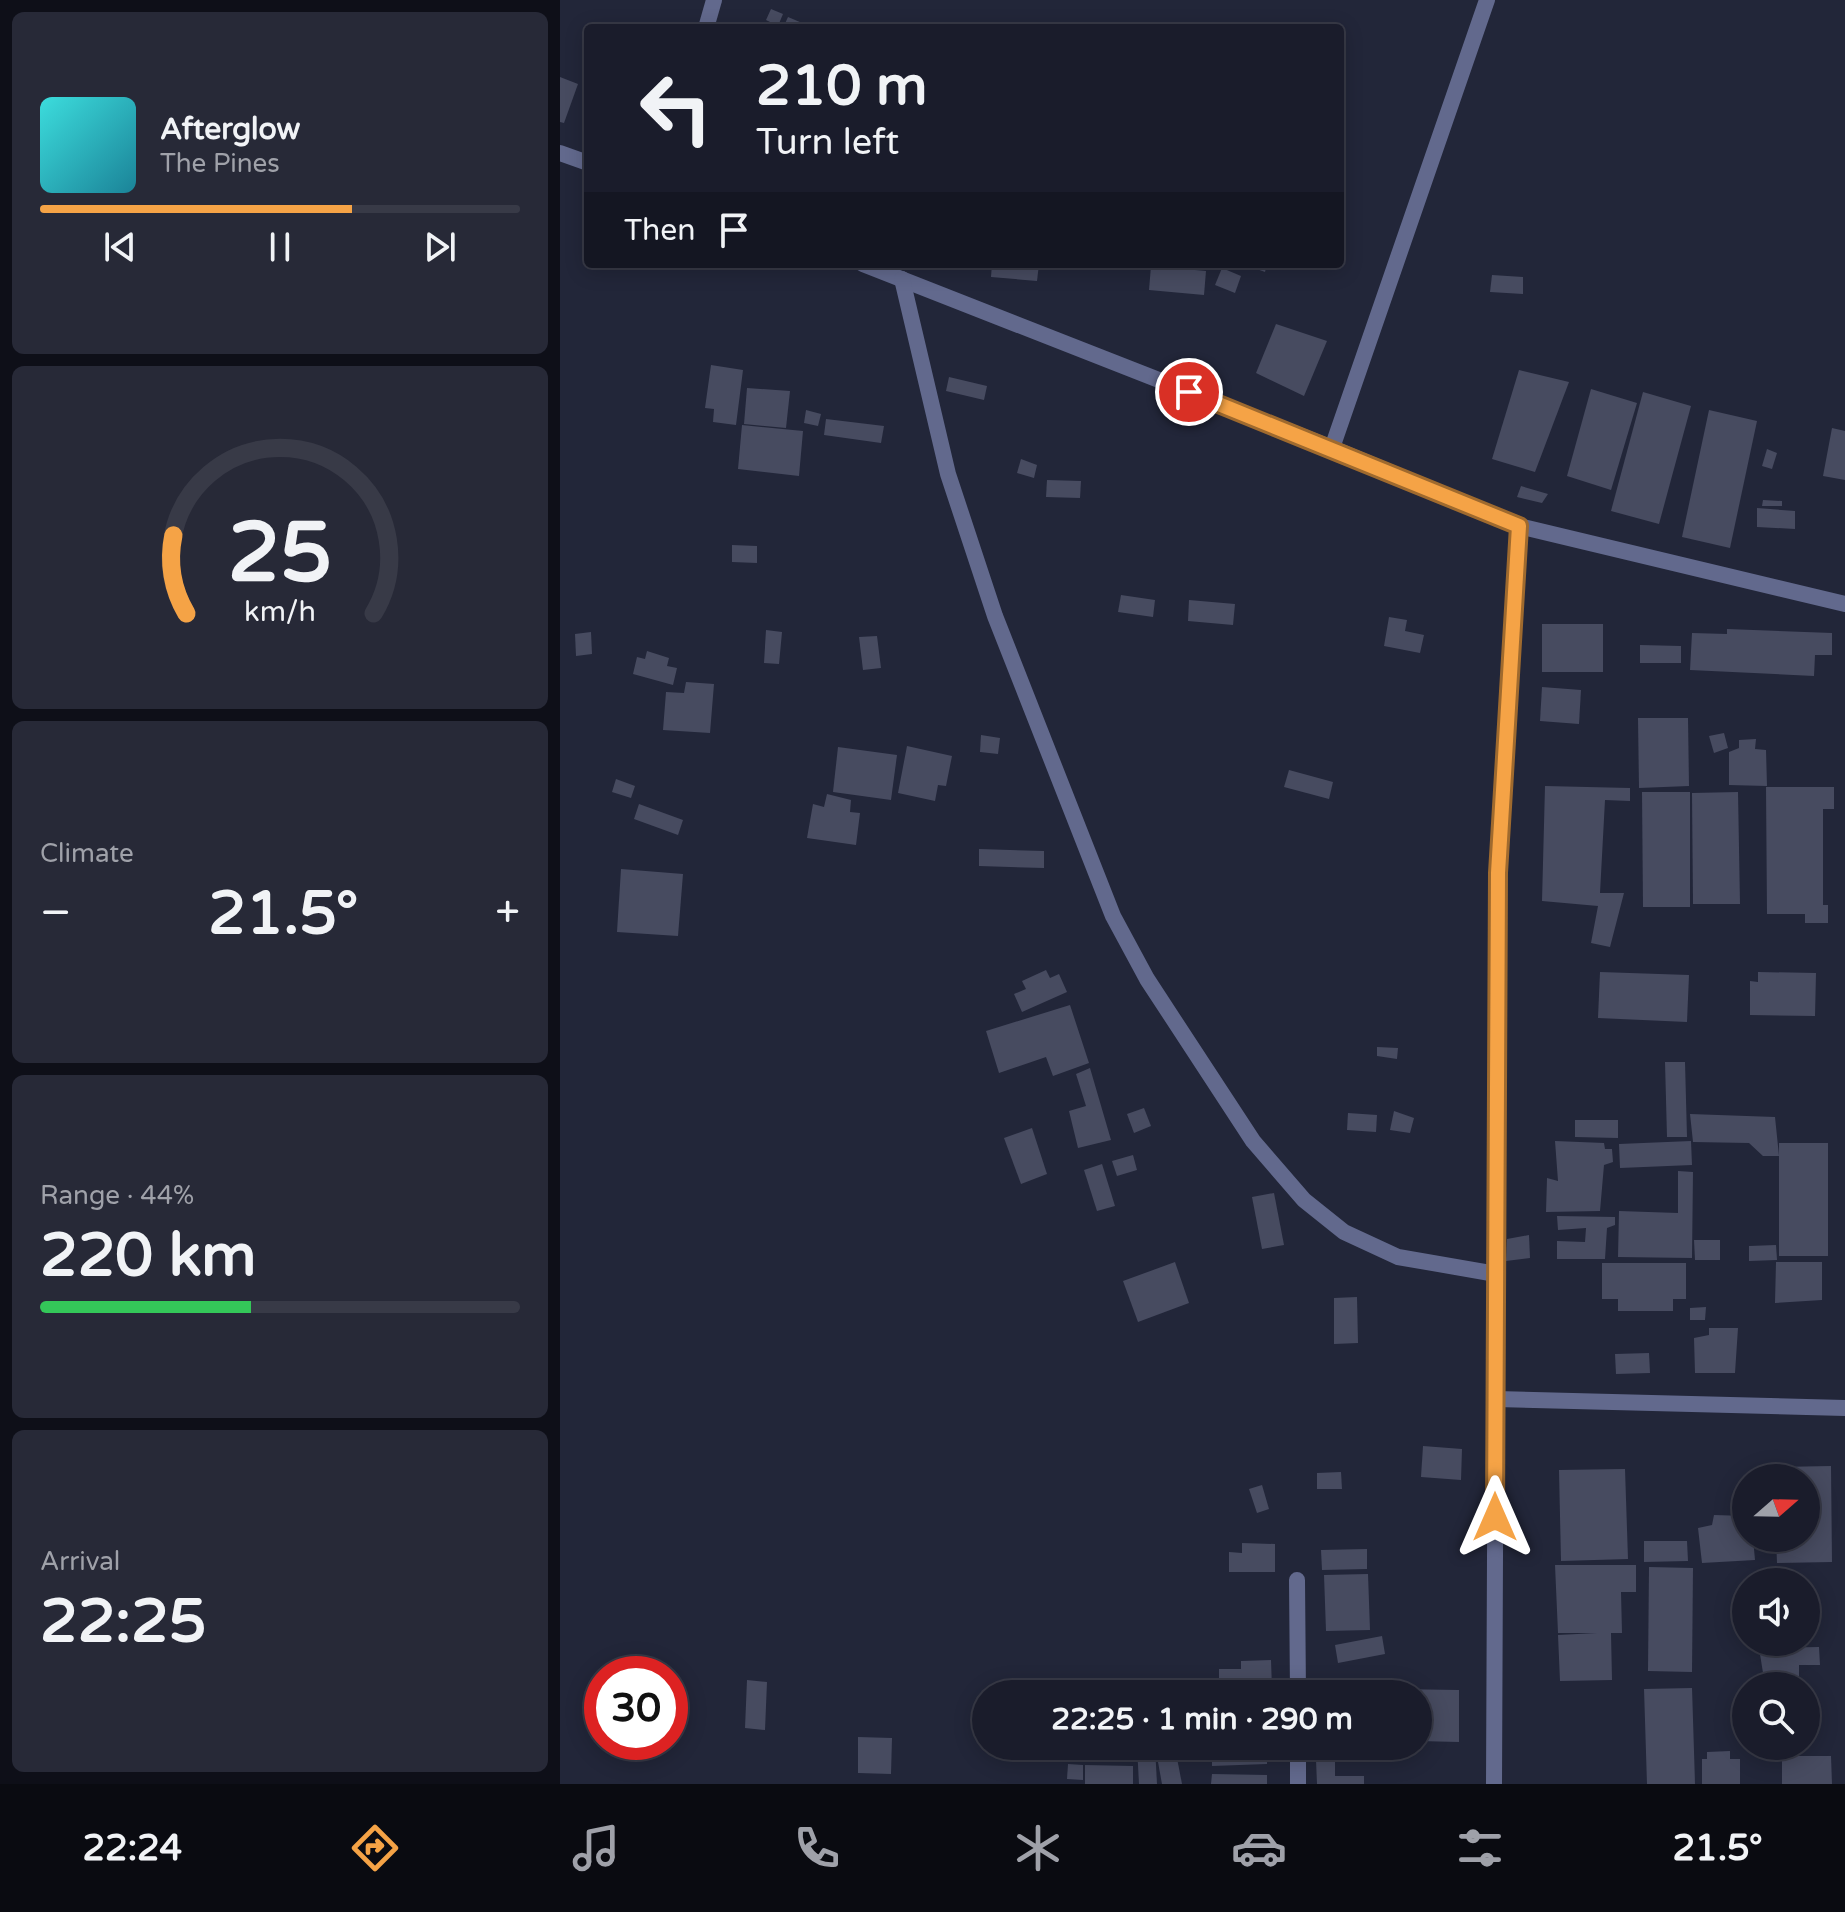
<!DOCTYPE html>
<meta charset="utf-8">
<style>
:root{--surface:#1a1c2b;--page:#272937;--text:#f1f3f6;--muted:#9fa1a9;--line:#383a47;--accent:#f5a346}
body{margin:0;font-family:"Varela Round",sans-serif;background:var(--page);color:var(--text);height:100vh;display:flex;flex-direction:column;font-size:30px;white-space:nowrap}
*{box-sizing:border-box;margin:0}
p{font-size:26px;color:var(--muted)}
.icon{flex:none;width:44px;height:44px;fill:none;stroke:currentColor;stroke-width:2;stroke-linecap:round;stroke-linejoin:round}
.map{position:relative;flex:1;overflow:hidden}
.sheet{display:flex;flex-direction:column;gap:12px;padding:12px;background:#0e0f18;width:560px}
.sheet>*{flex:none}
.top-card{position:absolute;left:24px;top:24px;width:760px;height:244px;border-radius:8px;box-shadow:0 4px 20px #0003,0 0 0 2px var(--line);background:#1a1c2b;color:var(--text);overflow:hidden}
.needle{width:52px;rotate:70deg}
.buttons{position:absolute;left:1172px;top:1464px;display:grid;gap:16px}
.buttons a{display:grid;place-items:center;width:88px;height:88px;border-radius:50%;background:var(--surface);box-shadow:0 4px 20px #0003,0 0 0 2px var(--line);font-size:40px}
.speed{position:absolute;left:24px;top:1656px;display:flex;gap:16px;font-size:40px;font-weight:700;text-align:center}
.speed>*{display:grid;place-content:center;width:104px;height:104px;border-radius:50%;background:var(--surface);box-shadow:0 4px 20px #0003,0 0 0 2px var(--line);line-height:1}
.speed .limit{border:12px solid #d22;background:#fff;color:#111}
.pin{position:absolute;display:grid;place-items:center;width:68px;height:68px;color:#fff;margin:-34px;border:4px solid #fff;border-radius:50%;box-shadow:0 2px 8px #0007}
.me{position:absolute;width:88px;margin:-44px;rotate:0deg;stroke-linejoin:round;filter:drop-shadow(0 0 6px #0008)}
.turn{display:flex;align-items:center;gap:28px;height:168px;padding:0 40px;font-size:36px}
.turn .icon{width:104px;height:104px;stroke-width:2.5}
.turn b{display:block;font-size:56px;line-height:68px}
.then{display:flex;align-items:center;height:76px;padding:0 40px;background:#0003;gap:16px;font-size:30px}
.big{font-size:60px;font-weight:700;line-height:1.1}
.sheet .tile{flex:1;display:flex;flex-direction:column;justify-content:center;gap:12px;min-width:0;padding:0 28px;border-radius:12px;background:var(--page)}
.sheet .dial{align-items:center;gap:0}
.dial svg{height:208px;overflow:visible;fill:none;stroke:var(--line);stroke-width:7;stroke-linecap:round;text-anchor:middle}
.dial text{fill:var(--text);stroke:none}
.song{display:flex;align-items:center;gap:24px}
.cover{width:96px;height:96px;border-radius:12px;background:linear-gradient(135deg,hsl(180 70% 55%),hsl(190 70% 35%))}
.played{height:8px;border-radius:4px;background:linear-gradient(90deg,var(--accent) 65%,var(--line) 65%)}
.keys{display:flex;justify-content:space-around;direction:ltr}
.heat{display:flex;justify-content:space-between;align-items:center;font-size:44px;direction:ltr}
.charge{height:12px;border-radius:6px;background:linear-gradient(90deg,#34c759 44%,var(--line) 0)}
.trip{position:absolute;left:412px;top:1680px;width:460px;height:80px;border-radius:40px;background:var(--surface);box-shadow:0 4px 20px #0003,0 0 0 2px var(--line);font-weight:700;line-height:80px;text-align:center}
.dock{display:flex;height:128px;justify-content:space-around;align-items:center;background:#0a0b11;color:var(--muted)}
.dock .icon{width:56px;height:56px}
.dock .selected{color:var(--accent)}
.dock b{font-size:36px;color:var(--text)}
main{display:flex;flex:1;min-height:0}
.map>svg:first-child{display:block}
.building{fill:#474b60}
.lines{fill:none;stroke-linecap:round;stroke-linejoin:round}
.minor{stroke:#62698d;stroke-width:16}
.route-casing{stroke:#9f6a2e;stroke-width:20}
.route{stroke:#f5a346;stroke-width:14}
</style>
<main>
<section class="sheet">
<div class="tile">
<div class="song"><i class="cover"></i><div><b>Afterglow</b><p>The Pines</p></div></div>
<div class="played"></div>
<div class="keys"><svg class="icon" aria-label="previous" viewBox="0 0 24 24"><path d="M18 5L8 12l10 7zM5 5v14"/></svg><svg class="icon" aria-label="pause" viewBox="0 0 24 24"><path d="M8 5v14M16 5v14"/></svg><svg class="icon" aria-label="next" viewBox="0 0 24 24"><path d="M6 5l10 7-10 7zM19 5v14"/></svg></div>
</div>
<div class="tile dial"><svg viewBox="0 0 100 80">
<path d="M14 69A42 42 0 1 1 86 69"/>
<path d="M14 69A42 42 0 0 1 9 39" stroke="#f5a346"/>
<text x="50" y="56" font-size="32" font-weight="700">25</text>
<text x="50" y="72" font-size="11">km/h</text>
</svg></div>
<div class="tile"><p>Climate</p>
<div class="heat"><a>−</a><b class="big">21.5°</b><a>+</a></div>
</div>
<div class="tile"><p>Range · 44%</p><b class="big">220 km</b><div class="charge"></div></div>
<div class="tile"><p>Arrival</p><b class="big">22:25</b></div>
</section>
<div class="map">
<svg width="1285" height="1784" viewBox="0 0 1285 1784">
<rect width="100%" height="100%" fill="#222639"/>
<!-- building -->
<g class="building">
<path d="M211 9 223 14 218 26 206 20Z"/>
<path d="M228 17 254 28H223Z"/>
<path d="M0 77 18 84 4 123 0 122Z"/>
<path d="M432 264H479L477 281 431 277Z"/>
<path d="M683 264H707L705 272Z"/>
<path d="M591 266 646 271 644 295 589 290Z"/>
<path d="M662 268 681 276 675 293 655 285Z"/>
<path d="M932 275 963 277V294L930 292Z"/>
<path d="M716 324 767 341 744 396 696 373Z"/>
<path d="M151 365 183 370 176 425 153 422 154 409 145 408Z"/>
<path d="M959 370 1009 382 975 472 932 459Z"/>
<path d="M389 377 427 386 424 400 386 391Z"/>
<path d="M187 388 230 391 226 428 184 424Z"/>
<path d="M1031 389 1077 403 1051 490 1007 476Z"/>
<path d="M1083 392 1131 406 1099 524 1051 511Z"/>
<path d="M246 410 261 414 258 426 244 423Z"/>
<path d="M1149 410 1197 421 1170 548 1122 537Z"/>
<path d="M266 419 324 426 321 443 264 435Z"/>
<path d="M182 425 243 431 239 476 178 469Z"/>
<path d="M1272 428 1285 431V480L1263 476Z"/>
<path d="M1207 449 1217 453 1212 469 1202 466Z"/>
<path d="M461 459 477 465 474 478 457 473Z"/>
<path d="M487 480 521 481 520 498 486 497Z"/>
<path d="M961 486 988 494 982 503 957 497Z"/>
<path d="M1203 500 1222 501V506H1202Z"/>
<path d="M1197 508 1235 511V529L1197 527Z"/>
<path d="M172 545 197 546V563L172 562Z"/>
<path d="M561 595 595 600 593 617 558 612Z"/>
<path d="M629 600 675 604 673 625 628 621Z"/>
<path d="M829 617 847 620 845 631 864 635 860 653 824 646Z"/>
<rect x="982" y="624" width="61" height="48"/>
<path d="M1167 629 1272 633V655H1255L1254 676 1130 670 1132 633 1167 634Z"/>
<path d="M206 630 222 632 219 664 204 663Z"/>
<path d="M31 632 32 654 16 656 15 634Z"/>
<path d="M317 636 321 668 303 670 299 637Z"/>
<path d="M1080 645 1121 646V663H1080Z"/>
<path d="M87 651 109 658 107 666 117 668 113 685 73 674 77 657 85 659Z"/>
<path d="M126 682 154 684 150 733 103 730 106 692 124 693Z"/>
<path d="M982 687 1021 690 1019 724 980 721Z"/>
<path d="M1078 718H1128L1129 786 1079 788Z"/>
<path d="M1164 733 1168 748 1154 753 1149 736Z"/>
<path d="M421 735 440 738 438 754 420 752Z"/>
<path d="M1196 739 1195 749 1206 750 1207 786 1169 785V752L1179 748V740Z"/>
<path d="M347 746 392 756 386 786 378 785 375 801 338 793Z"/>
<path d="M278 747 337 755 331 800 273 792Z"/>
<path d="M729 770 773 782 769 799 724 787Z"/>
<path d="M56 779 75 786 71 798 52 792Z"/>
<path d="M985 786 1070 788V801L1045 800 1040 893H1064L1050 947 1031 943 1038 906 982 901Z"/>
<path d="M1206 787H1274V809H1263V905H1268V923H1245V914H1207Z"/>
<path d="M1082 792H1130V907H1083Z"/>
<path d="M1178 792 1180 904H1133L1132 793Z"/>
<path d="M267 794 291 800 290 812 300 813 296 845 247 838 253 804 264 807Z"/>
<path d="M79 804 123 820 118 835 74 819Z"/>
<path d="M419 849 484 851V868L419 866Z"/>
<path d="M61 869 123 874 118 936 57 932Z"/>
<path d="M486 970 490 978 499 974 507 992 462 1012 454 994 466 989 462 981Z"/>
<path d="M1040 972 1129 975 1127 1022 1038 1018Z"/>
<path d="M1198 972 1256 973 1255 1016 1190 1015V981L1198 982Z"/>
<path d="M510 1005 529 1063 493 1076 486 1057 439 1073 426 1031Z"/>
<path d="M817 1047 838 1048 837 1059 817 1056Z"/>
<path d="M1105 1062H1125L1127 1137H1107Z"/>
<path d="M530 1068 551 1140 518 1148 509 1111 526 1106 516 1074Z"/>
<path d="M584 1108 591 1126 574 1133 567 1114Z"/>
<path d="M834 1111 854 1118 850 1133 830 1130Z"/>
<path d="M788 1113 817 1115 816 1132 787 1130Z"/>
<path d="M1130 1114 1215 1117 1219 1156H1203L1189 1143 1133 1142Z"/>
<path d="M1015 1120H1058V1138L1015 1137Z"/>
<path d="M472 1128 487 1174 461 1184 444 1138Z"/>
<path d="M995 1141 1044 1143 1045 1149H1052L1053 1162 1044 1165 1040 1211 986 1212 987 1178 998 1181Z"/>
<path d="M1131 1141 1132 1165 1060 1168 1059 1144Z"/>
<rect x="1219" y="1143" width="49" height="113"/>
<path d="M573 1155 577 1170 557 1176 552 1161Z"/>
<path d="M542 1164 555 1206 537 1211 524 1170Z"/>
<path d="M1118 1171 1133 1172 1132 1258 1058 1257 1059 1211 1118 1213Z"/>
<path d="M714 1193 724 1245 702 1249 692 1197Z"/>
<path d="M997 1216 1055 1217V1225L1047 1228 1045 1259H997V1241L1025 1242 1026 1228 998 1230Z"/>
<path d="M969 1235 970 1258 946 1261 947 1239Z"/>
<path d="M1134 1240H1160V1260H1135Z"/>
<path d="M1216 1245 1217 1260 1189 1261V1246Z"/>
<path d="M615 1262 629 1303 578 1322 563 1281Z"/>
<path d="M1216 1262H1262V1300L1215 1303Z"/>
<path d="M1042 1263H1126V1299H1113V1311H1058V1299H1042Z"/>
<path d="M797 1297 798 1343 774 1344V1298Z"/>
<path d="M1146 1307 1145 1320H1130V1308Z"/>
<path d="M1149 1328H1178L1175 1373H1135L1134 1338 1149 1335Z"/>
<path d="M1089 1353 1090 1373 1056 1374 1055 1354Z"/>
<path d="M863 1446 902 1449 901 1480 861 1477Z"/>
<path d="M1271 1466 1272 1562 1217 1563 1216 1538H1246V1478H1215V1467Z"/>
<path d="M1065 1469 1068 1559 1001 1561 999 1470Z"/>
<path d="M781 1472 782 1489H757V1473Z"/>
<path d="M702 1485 709 1509 697 1513 689 1489Z"/>
<path d="M1154 1515 1186 1516V1538H1193L1195 1560 1142 1563 1138 1528 1152 1525Z"/>
<path d="M1084 1541H1127L1128 1561 1084 1562Z"/>
<path d="M682 1543 715 1544V1572H669V1552L682 1553Z"/>
<path d="M807 1549V1569L762 1570 761 1550Z"/>
<path d="M995 1565H1076V1592H1061L1062 1633H1051L1052 1680 1000 1681 998 1635 1037 1633H998Z"/>
<path d="M1089 1567 1133 1568 1132 1672 1088 1671Z"/>
<path d="M808 1574 810 1630 766 1631 764 1575Z"/>
<path d="M822 1636 825 1654 778 1663 775 1645Z"/>
<path d="M1259 1647 1260 1665H1239V1676L1204 1679 1199 1648Z"/>
<path d="M711 1660 712 1688 659 1689V1669H681V1661Z"/>
<path d="M187 1680 207 1682 205 1730 185 1728Z"/>
<path d="M1132 1688 1135 1784H1087L1084 1689Z"/>
<path d="M834 1689 899 1690V1742L858 1741V1694H834Z"/>
<path d="M298 1737 332 1738 331 1774 298 1773Z"/>
<path d="M577 1746H595L597 1784H579Z"/>
<path d="M652 1746H707V1764L652 1766Z"/>
<path d="M1170 1751V1759H1180V1784H1142V1759H1147V1752Z"/>
<path d="M1222 1756H1271L1272 1784H1222Z"/>
<path d="M617 1758 622 1784H602L598 1762Z"/>
<path d="M756 1760H775V1776H804V1784H757Z"/>
<path d="M508 1764 523 1765V1780L507 1779Z"/>
<path d="M525 1765 573 1766V1784H525Z"/>
<path d="M652 1774 707 1775V1784H651Z"/>
</g>
<g class="lines">
<!-- minor -->
<g class="minor">
<path d="M146 28 154 0"/>
<path d="M0 153 28 163"/>
<path d="M303 264 772 448 959 526 1285 604"/>
<path d="M342 279 388 474 435 616 553 916 587 979 693 1141 744 1200 784 1232 838 1257 936 1274"/>
<path d="M772 448 927 0"/>
<path d="M936 1399 1285 1408"/>
<path d="M737 1580 738 1694"/>
<path d="M738 1746V1784"/>
<path d="M934 1784 938 873 959 526"/>
</g>
</g>
<g class="lines">
<defs>
<path id="route" d="M629 392 959 526 938 873 935 1517"/>
</defs>
<!-- route casing -->
<use href="#route" class="route-casing"/>
<!-- route -->
<use href="#route" class="route"/>
</g>
</svg>
<div class="buttons">
<a><svg class="needle" viewBox="-14 -14 28 28"><path d="M0-13l5 13h-10z" fill="#e53935"/><path d="M0 13l5-13h-10z" fill="#9fa1a9"/></svg></a>
<a><svg class="icon" aria-label="sound" viewBox="0 0 24 24"><path d="M4 9h4l5-4v14l-5-4H4zM17 9q2 3 0 6"/></svg></a>
<a><svg class="icon" aria-label="search" viewBox="0 0 24 24"><circle cx="10" cy="10" r="6"/><path d="M15 15l6 6"/></svg></a>
</div>
<div class="speed"><div class="limit">30</div></div>
<div class="pin" style="left:629px;top:392px;background:#d93025"><svg class="icon" aria-label="arrive" viewBox="0 0 24 24"><path d="M6 21V4h12l-3 4 3 4H6"/></svg></div>
<svg class="me" style="left:935px;top:1517px" viewBox="-20 -20 40 40"><path d="M0-17L14 15 0 8-14 15z" fill="#f5a346" stroke="#fff" stroke-width="4"/></svg>
<div class="trip">22:25 · 1 min · 290 m</div>
<div class="top-card">
<div class="turn"><svg class="icon" aria-label="left" viewBox="0 0 24 24"><path d="M17 20v-9H6M10 6l-5 5 5 5"/></svg><div><b>210 m</b>Turn left</div></div>
<div class="then">Then<svg class="icon" aria-label="arrive" viewBox="0 0 24 24"><path d="M6 21V4h12l-3 4 3 4H6"/></svg></div>
</div>
</div>
</main>
<nav class="dock">
<b>22:24</b>
<svg class="icon selected" aria-label="directions" viewBox="0 0 24 24"><path d="M12 3l9 9-9 9-9-9zM9 14v-3h6M13 9l2 2-2 2"/></svg>
<svg class="icon" aria-label="music" viewBox="0 0 24 24"><path d="M9 18V5l10-2v13"/><circle cx="6" cy="18" r="3"/><circle cx="16" cy="16" r="3"/></svg>
<svg class="icon" aria-label="phone" viewBox="0 0 24 24"><path d="M5 4h4l2 5-3 2q2 4 5 5l2-3 5 2v4C11 20 4 13 5 4z"/></svg>
<svg class="icon" aria-label="climate" viewBox="0 0 24 24"><path d="M12 3v18M4 7l16 10M4 17L20 7"/></svg>
<svg class="icon" aria-label="car" viewBox="0 0 24 24"><path d="M5 17H2v-5l4-1 3-4h7l3 4 3 1v5h-3M9 17h6M6 11h13"/><circle cx="7" cy="17" r="2"/><circle cx="17" cy="17" r="2"/></svg>
<svg class="icon" aria-label="filters" viewBox="0 0 24 24"><path d="M4 7h16M4 17h16"/><circle cx="9" cy="7" r="2"/><circle cx="15" cy="17" r="2"/></svg>
<b>21.5°</b>
</nav>
